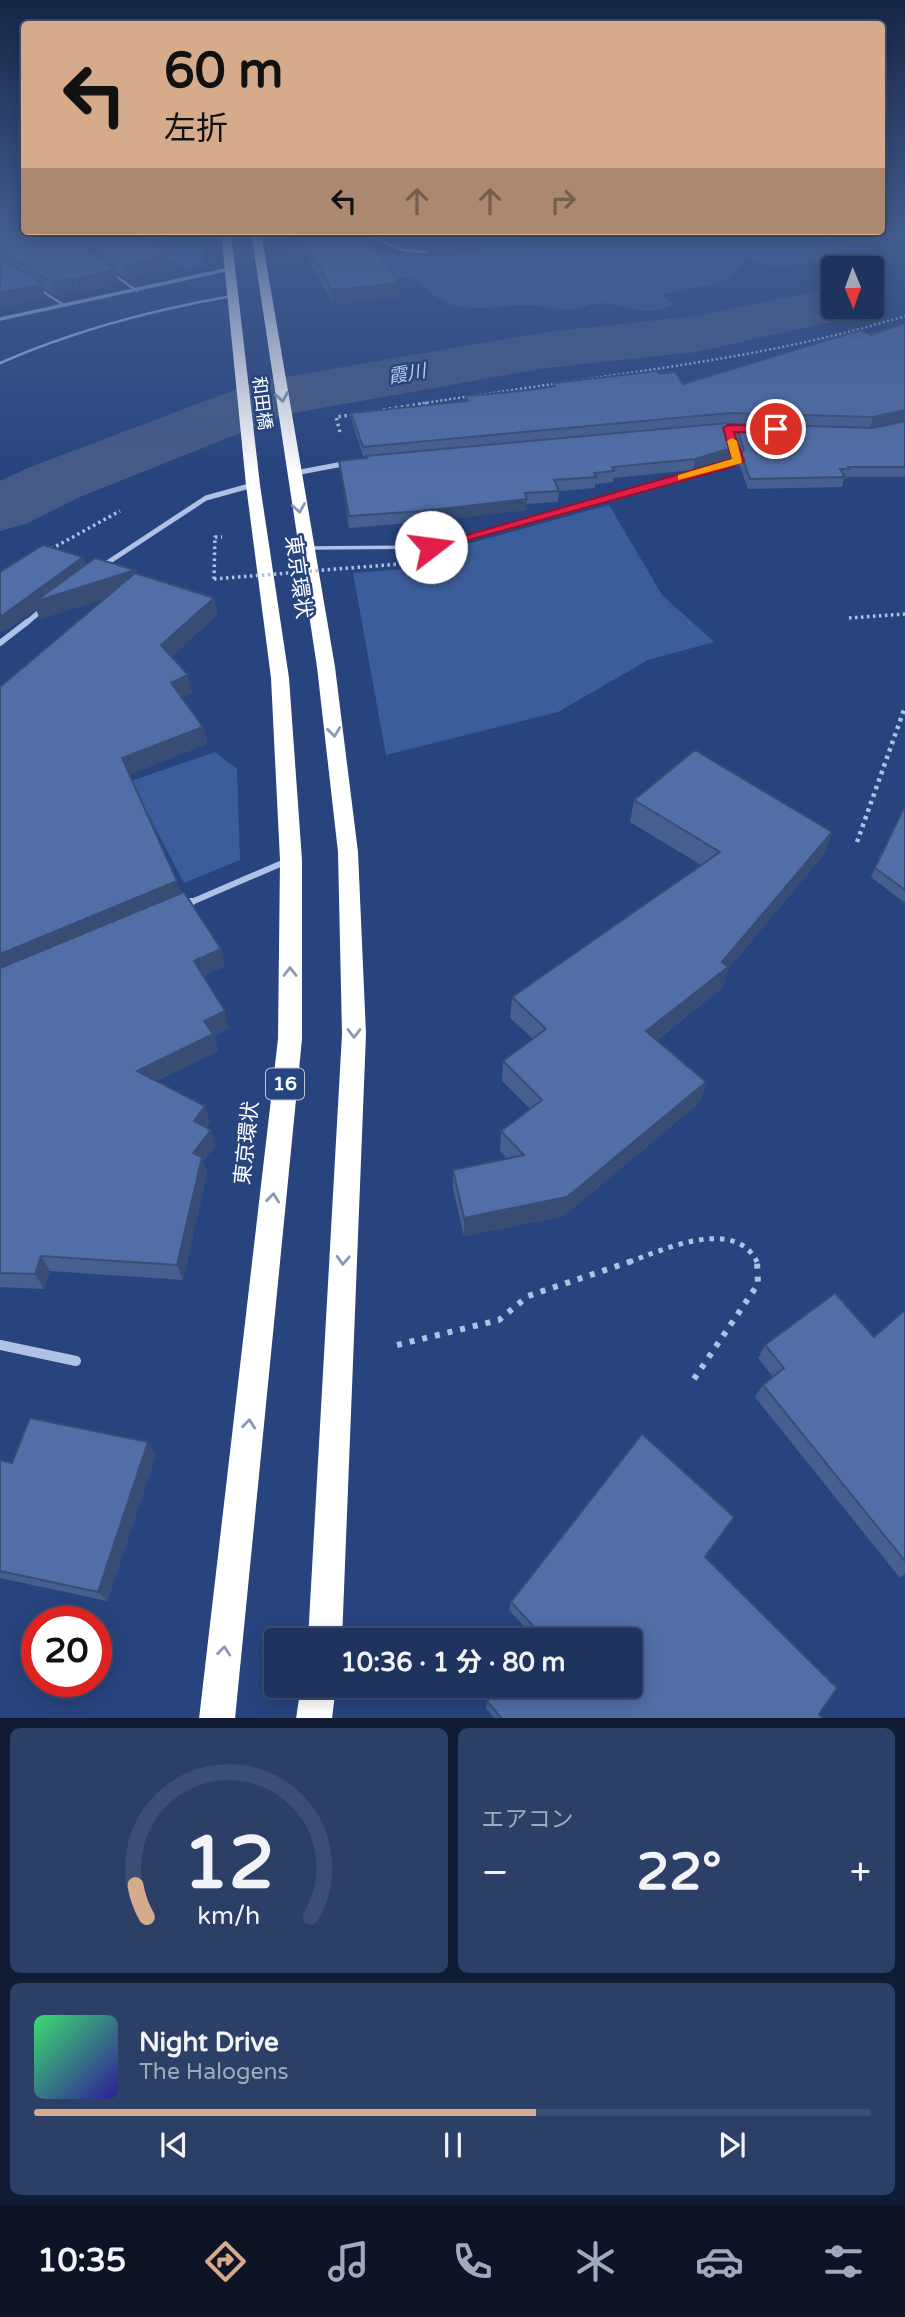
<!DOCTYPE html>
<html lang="ja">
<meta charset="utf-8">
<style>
:root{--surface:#1e335e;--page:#2b3f67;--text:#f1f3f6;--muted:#a1aabc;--line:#3c4e73;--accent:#d6ab8b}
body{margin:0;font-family:"Varela Round","Noto Sans JP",sans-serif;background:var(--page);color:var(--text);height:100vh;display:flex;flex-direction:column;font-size:26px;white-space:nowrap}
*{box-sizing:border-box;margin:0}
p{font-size:23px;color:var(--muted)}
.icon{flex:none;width:38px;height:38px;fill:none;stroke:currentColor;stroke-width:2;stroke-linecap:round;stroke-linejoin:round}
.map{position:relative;height:1718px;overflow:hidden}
.panel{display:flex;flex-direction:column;gap:10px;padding:10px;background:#101c34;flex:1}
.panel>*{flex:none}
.top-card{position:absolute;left:21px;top:21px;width:864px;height:214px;border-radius:7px;box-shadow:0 4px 18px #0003,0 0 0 2px var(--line);background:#d6ab8b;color:#111;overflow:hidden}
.needle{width:46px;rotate:179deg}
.tools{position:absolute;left:821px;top:256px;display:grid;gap:14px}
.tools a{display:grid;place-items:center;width:63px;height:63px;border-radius:7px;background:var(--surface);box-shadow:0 4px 18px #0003,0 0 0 2px var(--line);font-size:35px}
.speed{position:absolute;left:21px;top:1606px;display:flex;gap:14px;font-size:35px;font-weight:700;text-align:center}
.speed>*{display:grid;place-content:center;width:91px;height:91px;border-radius:50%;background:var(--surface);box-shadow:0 4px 18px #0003,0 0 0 2px var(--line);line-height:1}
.speed .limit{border:10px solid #d22;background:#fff;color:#111}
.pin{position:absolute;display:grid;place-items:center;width:60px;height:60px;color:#fff;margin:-30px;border:4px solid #fff;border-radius:50%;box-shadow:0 2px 7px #0007}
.me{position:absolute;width:77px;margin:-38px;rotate:75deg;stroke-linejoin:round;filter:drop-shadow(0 0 5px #0008)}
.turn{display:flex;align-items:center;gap:24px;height:147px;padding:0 28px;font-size:32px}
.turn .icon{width:91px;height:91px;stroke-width:2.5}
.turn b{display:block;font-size:49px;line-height:60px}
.lanes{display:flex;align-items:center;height:66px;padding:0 28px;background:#0003;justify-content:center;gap:35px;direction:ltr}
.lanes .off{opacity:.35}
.big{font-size:52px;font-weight:700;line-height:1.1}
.panel .card{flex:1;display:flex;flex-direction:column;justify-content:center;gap:10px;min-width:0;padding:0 24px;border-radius:10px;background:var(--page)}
.panel .dial{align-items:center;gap:0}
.dial svg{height:182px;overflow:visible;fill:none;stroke:var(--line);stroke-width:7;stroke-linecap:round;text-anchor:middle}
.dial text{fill:var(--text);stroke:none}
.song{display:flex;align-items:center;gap:21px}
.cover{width:84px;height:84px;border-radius:10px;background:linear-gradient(135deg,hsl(140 70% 55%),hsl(250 70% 35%))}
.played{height:7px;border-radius:4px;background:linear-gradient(90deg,var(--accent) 60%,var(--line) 60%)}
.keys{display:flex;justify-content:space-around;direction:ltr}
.heat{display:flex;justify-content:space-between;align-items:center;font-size:38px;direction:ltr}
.panel .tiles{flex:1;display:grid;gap:10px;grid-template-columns:1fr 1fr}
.card:last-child{grid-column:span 2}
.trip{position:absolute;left:264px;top:1628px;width:378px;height:70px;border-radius:7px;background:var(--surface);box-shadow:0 4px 18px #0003,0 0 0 2px var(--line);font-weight:700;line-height:70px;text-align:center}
.tabs{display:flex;height:112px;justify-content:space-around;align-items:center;background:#0c1426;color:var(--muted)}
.tabs .icon{width:49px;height:49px}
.tabs .selected{color:var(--accent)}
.tabs b{font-size:32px;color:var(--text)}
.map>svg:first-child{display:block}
.green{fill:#3c5d9b}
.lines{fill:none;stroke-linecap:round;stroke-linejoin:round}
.river{fill:#455a84;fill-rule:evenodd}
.path-far4{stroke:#afc1e5;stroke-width:2.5;stroke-dasharray:2 2.5;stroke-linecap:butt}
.path-far3{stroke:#afc1e5;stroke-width:3.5;stroke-dasharray:2.5 3.5;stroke-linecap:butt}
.path-far2{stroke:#afc1e5;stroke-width:4.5;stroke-dasharray:3.5 4.5;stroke-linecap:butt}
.path-far1{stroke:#afc1e5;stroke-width:5;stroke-dasharray:4.5 6;stroke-linecap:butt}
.path{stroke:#afc1e5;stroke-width:6;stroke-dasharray:5 8;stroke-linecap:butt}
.lane-far1{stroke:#afc1e5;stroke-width:2.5}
.lane{stroke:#afc1e5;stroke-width:3.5}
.street-far4{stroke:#afc1e5;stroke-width:3.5}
.street-far3{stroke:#afc1e5;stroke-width:5}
.street-far2{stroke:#afc1e5;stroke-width:6}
.street-far1{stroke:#afc1e5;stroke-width:8}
.street{stroke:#afc1e5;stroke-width:10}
.highway{fill:#fff;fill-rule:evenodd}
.path-bridge{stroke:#afc1e5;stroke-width:3.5;stroke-dasharray:2.5 3.5;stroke-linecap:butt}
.wall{fill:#465f8f}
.shaded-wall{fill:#394d74}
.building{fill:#516ea6;stroke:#394d74;stroke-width:2}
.oneway{stroke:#8998b8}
.route{fill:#e11d48;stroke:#92132f;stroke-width:2}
.slow{fill:#f59e0b}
.labels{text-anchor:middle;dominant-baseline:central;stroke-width:5;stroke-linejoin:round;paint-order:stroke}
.far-street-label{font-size:18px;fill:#fff;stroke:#28447e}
.far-water-label{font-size:19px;font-style:italic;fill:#bacbec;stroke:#28447e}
.shield{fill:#28447e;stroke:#bec7d8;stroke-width:2}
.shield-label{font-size:19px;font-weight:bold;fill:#fff}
.street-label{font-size:21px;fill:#fff;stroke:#28447e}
</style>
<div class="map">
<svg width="905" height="1719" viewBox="0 0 905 1719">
<rect width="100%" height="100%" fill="#28447e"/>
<!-- green -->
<g class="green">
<path d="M166 232H202L204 266 187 271 145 240Z"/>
<path d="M518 232H796L849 246 841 257 778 267 746 259 730 276 716 285 686 288 662 295 673 304C644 319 628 304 600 303 590 303 584 307 575 309 558 311 543 305 527 305 506 305 484 310 463 307 443 304 427 291 413 277L385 278 352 262 384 251 409 256 447 257 522 239Z"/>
<path d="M807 232H903L859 246Z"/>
<path d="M609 505 662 595 714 642 648 660 558 712 386 755 353 573 405 569V553H434Z"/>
<path d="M215 752 237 769 240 860 184 883 131 781Z"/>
</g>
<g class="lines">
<!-- river -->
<path class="river" d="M833 288V306H860L853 317 696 352 546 368 288 414 80 497 26 524 0 531V481L30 467 250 384 273 379 546 332 696 316Z"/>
<!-- path-far4 -->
<g class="path-far4">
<path d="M480 395C619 373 770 358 905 316"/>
<path d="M418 404 471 396"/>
</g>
<!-- path-far3 -->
<g class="path-far3">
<path d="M383 410 429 403"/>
<path d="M340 432 336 417 357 414"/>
<path d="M51 549 120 511"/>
<path d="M214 579 215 537H222"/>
<path d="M849 618 905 614"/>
</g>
<!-- path-far2 -->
<path class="path-far2" d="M857 842 905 707"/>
<!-- path-far1 -->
<path class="path-far1" d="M629 1262C663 1250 735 1216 757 1262"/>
<!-- path -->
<g class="path">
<path d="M397 1345 499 1320 528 1296 635 1260"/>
<path d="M694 1379 758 1284 757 1260"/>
</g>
<!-- lane-far1 -->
<g class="lane-far1">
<path d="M358 232 404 250 426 252"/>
<path d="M113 274 137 291"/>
<path d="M39 289 65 306"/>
<path d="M0 363C75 330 152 310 232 296"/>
</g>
<!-- lane -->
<path class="lane" d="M308 548 431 547 725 466 738 461 733 445"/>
<!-- street-far4 -->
<g class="street-far4">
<path d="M257 236 278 232"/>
<path d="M0 319 230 269"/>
</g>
<!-- street-far3 -->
<g class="street-far3">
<path d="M295 473 348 463"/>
<path d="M101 567 206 498 253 485"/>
<path d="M25 624 43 609"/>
</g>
<!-- street-far2 -->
<g class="street-far2">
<path d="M0 643 27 622"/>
<path d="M187 904 287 861"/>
</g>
<!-- street-far1 -->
<path class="street-far1" d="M182 906 191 902"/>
<!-- street -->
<path class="street" d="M0 1345 76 1361"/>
<!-- highway -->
<g class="highway">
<path d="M221 232H231L260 485 289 678 302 860V1039L235 1719H199L278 1039 280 860 271 678 246 485Z"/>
<path d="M251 232H261L335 667 358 852 366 1034 342 1640H308L342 1034 338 852 317 667Z"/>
<path d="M301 1685H336L332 1719H296Z"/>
</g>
<!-- path-bridge -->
<path class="path-bridge" d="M214 579 399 564"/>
</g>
<!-- wall -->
<g class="wall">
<path d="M0 232H193L152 244 170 254 172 267 128 280 116 272 118 283 79 294 76 292 56 296 43 288 45 298 0 308Z"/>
<path d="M286 232H365L399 297 333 304 306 255 293 258Z"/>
<path d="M433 232H476L448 240Z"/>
<path d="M905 323V420L904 419 870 427 727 423 733 458 693 470 613 478V482L595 484V488L559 491 558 502 526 504V510L423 522 349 528 339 461 366 459V456H363L352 422 351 413 466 401V396L530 390 552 387 553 383 659 374 683 384 871 335Z"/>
<path d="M905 421V477H847V479H844L842 487 748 489 740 466H737L741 455 734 433 736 424 874 428Z"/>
<path d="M85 565 135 573 214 598 217 615 171 657 192 693 182 697 203 727 207 744 129 774 181 893 225 966 203 976 229 1028 214 1036 218 1051 156 1081 210 1122 206 1127 215 1146 203 1161 207 1173 183 1280 50 1271 44 1289 0 1287V687L105 598 40 619 36 609 8 629 0 632V572Z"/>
<path d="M634 800 832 832 825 853 728 969 722 988 657 1040 706 1082 700 1102 564 1216 464 1236 453 1189V1170L507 1159 500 1151 501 1131 530 1109 502 1081 503 1061 533 1039 510 1018 512 997 701 865 630 822Z"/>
<path d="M905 806V903L871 877Z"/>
<path d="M905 1310V1574L900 1578 755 1397 763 1385 773 1377 758 1358 765 1345 874 1337Z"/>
<path d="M156 1454 107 1601 0 1578V1460L12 1463Z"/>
<path d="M706 1557 823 1719H495L486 1708 487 1701 535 1638 509 1610 511 1602Z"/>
</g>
<!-- shaded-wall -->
<g class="shaded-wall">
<path d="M144 232H193L138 247 136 234Z"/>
<path d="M451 232H476L448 240V233Z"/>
<path d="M305 242 306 255 293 258 292 244Z"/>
<path d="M170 254 172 267 128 280 125 266Z"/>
<path d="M115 269 118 283 79 294 76 280Z"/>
<path d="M73 278 76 292 56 296 53 282Z"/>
<path d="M399 283V297L333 304 332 290Z"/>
<path d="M42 284 45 298 0 308V293Z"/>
<path d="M905 410 904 419 870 427 873 417Z"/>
<path d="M735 447 733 458 693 470 695 459Z"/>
<path d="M527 499 526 510 423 522V511Z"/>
<path d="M83 557 87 571 135 570 139 587 40 619 36 609 8 629 0 632V616Z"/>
<path d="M214 598 217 615 165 663 161 645Z"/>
<path d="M188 675 192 693 174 700 171 683Z"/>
<path d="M203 727 207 744 127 776 122 758Z"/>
<path d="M832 832 825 853 728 969 722 988 642 1051 646 1031 722 962Z"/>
<path d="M177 881 182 898 0 975V954Z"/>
<path d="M221 949 225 966 198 979 194 961Z"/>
<path d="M225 1011 229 1028 214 1036 218 1051 143 1087 137 1071 204 1021Z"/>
<path d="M706 1082 700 1102 564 1216 464 1236V1218Z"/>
<path d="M205 1106 210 1122 199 1137 194 1121Z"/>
<path d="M211 1130 215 1146 203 1161 207 1173 183 1280 177 1265 193 1153Z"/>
<path d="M41 1256 50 1271 44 1289 35 1274Z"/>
<path d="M148 1442 156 1454 107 1601 98 1592Z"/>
</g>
<!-- building -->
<g class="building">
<path d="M8 232H144L136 234 170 254 125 266 91 245 89 251 115 269 76 280 73 278 53 282 0 251V234Z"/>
<path d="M288 232H365L399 283 332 290 305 242 292 244Z"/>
<path d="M0 258 42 284 0 293Z"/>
<path d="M905 323V410L873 417 729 413 363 447 351 413 468 401 466 396 530 390 555 386 553 383 657 371 659 374 675 372 683 384 861 330 871 335Z"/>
<path d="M905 421V467H848L849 469H840L845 477 750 479 742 456H739L744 450 736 424 874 428Z"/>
<path d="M727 423 735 447 695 459 612 467 614 471 594 473 596 477 554 480 559 491 525 493 527 499 423 511 349 516 339 461 367 458 366 456Z"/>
<path d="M43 545 83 557 3 615 0 616V572Z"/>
<path d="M95 558 135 570 34 602Z"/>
<path d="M135 573 214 598 161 645 188 675 171 683 203 727 122 758 177 881 0 954V687Z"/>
<path d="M695 750 832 832 722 962 728 967 646 1031 706 1082 567 1197 464 1218 453 1170 524 1155 501 1131 542 1100 503 1061 546 1029 512 997 720 852 634 800Z"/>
<path d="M905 806V890L875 868Z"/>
<path d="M184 892 221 949 194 961 225 1011 204 1021 213 1034 137 1071 205 1106 194 1121 211 1130 193 1153 202 1157 177 1265 41 1256 35 1274 0 1273V968Z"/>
<path d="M835 1293 874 1337 905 1310V1561L763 1385 784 1368 765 1345Z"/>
<path d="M30 1418 148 1442 98 1592 0 1571V1460L12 1463Z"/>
<path d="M642 1434 734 1517 705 1557 837 1688 819 1714 823 1719H502L487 1701 499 1685H630V1640H533L539 1632 511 1602Z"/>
</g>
<!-- one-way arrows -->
<defs><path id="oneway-chevron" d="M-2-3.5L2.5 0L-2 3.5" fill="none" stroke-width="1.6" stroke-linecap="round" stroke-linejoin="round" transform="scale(1.75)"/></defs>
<g class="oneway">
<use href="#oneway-chevron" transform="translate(282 397) rotate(80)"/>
<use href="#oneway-chevron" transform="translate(299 508) rotate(81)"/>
<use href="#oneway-chevron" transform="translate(334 732) rotate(83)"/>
<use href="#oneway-chevron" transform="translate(290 972) rotate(-90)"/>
<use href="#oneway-chevron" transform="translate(354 1033) rotate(90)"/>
<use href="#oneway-chevron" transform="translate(273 1198) rotate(-84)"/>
<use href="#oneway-chevron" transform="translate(343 1260) rotate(93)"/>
<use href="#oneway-chevron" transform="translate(249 1424) rotate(-84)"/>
<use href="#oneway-chevron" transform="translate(224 1651) rotate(-84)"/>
</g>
<!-- sky -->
<linearGradient id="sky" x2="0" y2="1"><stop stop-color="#162545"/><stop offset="0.49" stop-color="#425c8f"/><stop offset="1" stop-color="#425c8f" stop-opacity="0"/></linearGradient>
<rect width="905" height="473" fill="url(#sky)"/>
<!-- route -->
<path class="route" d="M728 425 776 426 781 429 776 433 734 432 744 461 729 468 436 549 425 547 732 459 723 428Z"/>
<!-- slow -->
<path class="slow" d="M732 438 737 441 742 463 678 480V475L732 459 727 441Z"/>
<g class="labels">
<!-- far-street labels -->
<g class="far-street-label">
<text transform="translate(262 403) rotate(83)">和田橋</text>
</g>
<!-- far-water labels -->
<g class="far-water-label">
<text transform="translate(407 374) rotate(-10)">霞川</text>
</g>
<!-- shield labels -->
<rect class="shield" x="266" y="1068.5" width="38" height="31" rx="5"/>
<g class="shield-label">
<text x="285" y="1084">16</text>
</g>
<!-- street labels -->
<g class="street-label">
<text transform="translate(298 577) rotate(82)">東京環状</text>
<text transform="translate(247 1143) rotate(-84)">東京環状</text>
</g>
</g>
</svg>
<div class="tools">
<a><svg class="needle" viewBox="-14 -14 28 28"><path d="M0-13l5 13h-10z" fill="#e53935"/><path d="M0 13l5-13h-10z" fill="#a1aabc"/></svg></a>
</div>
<div class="speed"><div class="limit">20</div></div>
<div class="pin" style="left:776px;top:429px;background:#d93025"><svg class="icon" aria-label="arrive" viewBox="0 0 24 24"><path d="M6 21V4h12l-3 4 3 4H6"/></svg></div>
<svg class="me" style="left:431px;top:547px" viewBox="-20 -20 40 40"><circle r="19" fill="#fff"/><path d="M0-13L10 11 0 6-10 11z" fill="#e11d48"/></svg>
<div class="trip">10:36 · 1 分 · 80 m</div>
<div class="top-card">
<div class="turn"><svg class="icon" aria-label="left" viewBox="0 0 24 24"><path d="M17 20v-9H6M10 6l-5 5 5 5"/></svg><div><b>60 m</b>左折</div></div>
<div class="lanes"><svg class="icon" aria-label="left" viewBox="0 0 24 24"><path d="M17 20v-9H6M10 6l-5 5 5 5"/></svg><svg class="icon off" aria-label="ahead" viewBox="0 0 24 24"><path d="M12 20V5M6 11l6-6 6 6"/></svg><svg class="icon off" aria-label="ahead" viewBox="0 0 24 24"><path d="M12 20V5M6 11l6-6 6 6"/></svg><svg class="icon off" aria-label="right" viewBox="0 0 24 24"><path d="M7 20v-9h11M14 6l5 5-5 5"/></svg></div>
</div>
</div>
<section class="panel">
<div class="tiles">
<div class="card dial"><svg viewBox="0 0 100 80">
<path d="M14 69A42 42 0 1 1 86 69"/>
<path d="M14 69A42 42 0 0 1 9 55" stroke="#d6ab8b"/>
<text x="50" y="56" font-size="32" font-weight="700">12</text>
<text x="50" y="72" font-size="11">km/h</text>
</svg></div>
<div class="card"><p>エアコン</p>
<div class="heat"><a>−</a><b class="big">22°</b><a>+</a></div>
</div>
<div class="card">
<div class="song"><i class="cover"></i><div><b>Night Drive</b><p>The Halogens</p></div></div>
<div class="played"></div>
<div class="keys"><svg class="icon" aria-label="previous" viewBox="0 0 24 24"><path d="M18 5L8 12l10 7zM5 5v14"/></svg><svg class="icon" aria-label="pause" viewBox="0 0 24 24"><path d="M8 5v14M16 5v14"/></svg><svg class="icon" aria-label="next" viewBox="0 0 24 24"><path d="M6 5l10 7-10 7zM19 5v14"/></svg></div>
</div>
</div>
</section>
<nav class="tabs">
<b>10:35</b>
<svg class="icon selected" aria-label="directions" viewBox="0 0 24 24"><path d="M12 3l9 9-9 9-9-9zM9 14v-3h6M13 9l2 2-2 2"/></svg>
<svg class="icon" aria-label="music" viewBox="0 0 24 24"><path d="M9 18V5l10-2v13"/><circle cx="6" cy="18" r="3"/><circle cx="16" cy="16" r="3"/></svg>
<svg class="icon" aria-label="phone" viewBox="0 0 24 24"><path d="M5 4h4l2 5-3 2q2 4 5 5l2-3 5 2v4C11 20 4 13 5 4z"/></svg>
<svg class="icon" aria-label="climate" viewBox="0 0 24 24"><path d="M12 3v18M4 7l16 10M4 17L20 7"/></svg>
<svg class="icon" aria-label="car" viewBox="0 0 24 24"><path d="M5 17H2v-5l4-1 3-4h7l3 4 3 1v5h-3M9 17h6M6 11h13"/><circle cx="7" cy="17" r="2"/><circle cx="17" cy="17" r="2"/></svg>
<svg class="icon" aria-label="filters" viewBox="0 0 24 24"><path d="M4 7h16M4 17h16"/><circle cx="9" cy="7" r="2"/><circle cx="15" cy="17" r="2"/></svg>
</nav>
